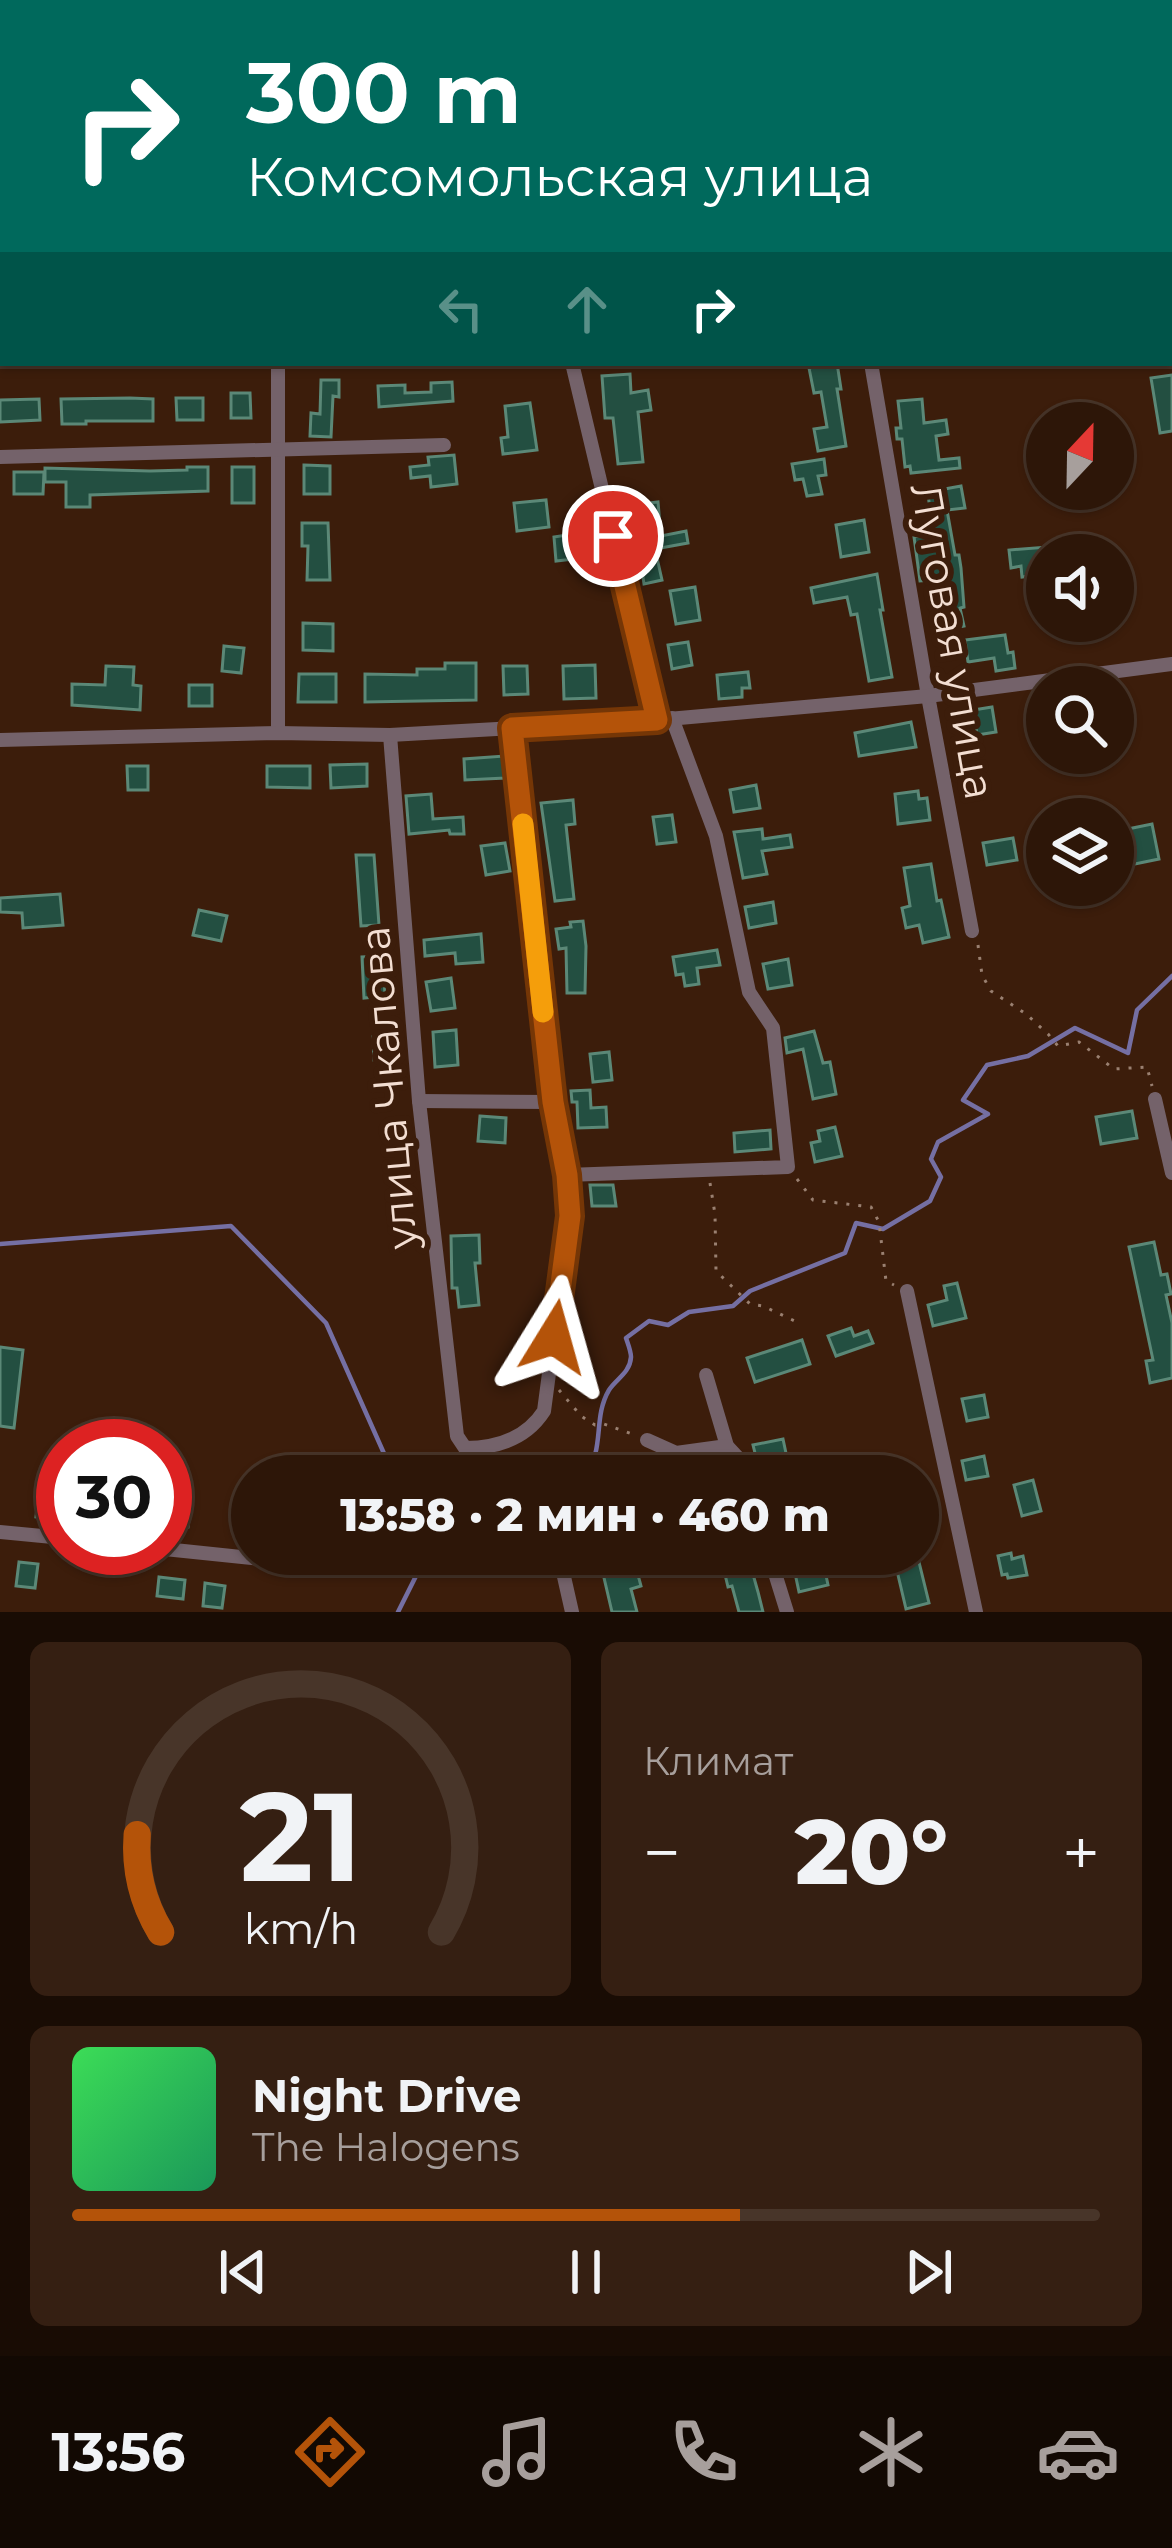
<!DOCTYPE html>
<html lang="ru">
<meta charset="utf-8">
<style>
:root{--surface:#2d1608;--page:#351f12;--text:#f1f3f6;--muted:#a79f9c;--line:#483529;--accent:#b45309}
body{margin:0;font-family:Montserrat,sans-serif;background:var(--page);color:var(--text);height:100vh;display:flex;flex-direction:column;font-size:45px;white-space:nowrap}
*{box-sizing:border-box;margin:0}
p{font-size:39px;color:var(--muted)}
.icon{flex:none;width:66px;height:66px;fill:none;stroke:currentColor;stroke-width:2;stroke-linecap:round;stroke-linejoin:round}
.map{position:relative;height:1612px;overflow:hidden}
.sheet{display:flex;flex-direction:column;gap:30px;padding:30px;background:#190c04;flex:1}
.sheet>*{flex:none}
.top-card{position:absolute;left:0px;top:0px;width:1173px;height:366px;box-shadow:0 3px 9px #0004,0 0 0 3px var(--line);background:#00695c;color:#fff;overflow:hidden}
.needle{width:78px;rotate:22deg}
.fabs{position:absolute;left:1026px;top:402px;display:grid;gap:24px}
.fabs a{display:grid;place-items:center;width:108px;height:108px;border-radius:50%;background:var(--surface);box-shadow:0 3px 9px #0004,0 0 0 3px var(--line);font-size:60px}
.speed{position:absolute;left:36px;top:1419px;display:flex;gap:24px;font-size:60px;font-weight:700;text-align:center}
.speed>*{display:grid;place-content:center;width:156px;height:156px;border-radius:50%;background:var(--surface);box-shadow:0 3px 9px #0004,0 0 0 3px var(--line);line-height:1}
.speed .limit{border:18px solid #d22;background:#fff;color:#111}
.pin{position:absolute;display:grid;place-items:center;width:102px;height:102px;color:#fff;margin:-51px;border:6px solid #fff;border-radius:50%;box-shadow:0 3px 12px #0007}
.me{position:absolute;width:132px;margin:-66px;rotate:8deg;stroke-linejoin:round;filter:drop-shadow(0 0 9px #0008)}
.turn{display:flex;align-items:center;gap:42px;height:252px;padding:0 48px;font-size:54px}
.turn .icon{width:156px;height:156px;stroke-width:2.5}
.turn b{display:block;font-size:84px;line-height:102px}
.lanes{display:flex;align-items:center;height:114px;padding:0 48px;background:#0003;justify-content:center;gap:60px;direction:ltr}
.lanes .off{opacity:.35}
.big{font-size:90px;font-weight:800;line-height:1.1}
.sheet .card{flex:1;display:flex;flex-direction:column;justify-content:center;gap:18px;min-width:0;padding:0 42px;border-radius:18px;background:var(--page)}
.sheet .dial{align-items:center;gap:0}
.dial svg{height:312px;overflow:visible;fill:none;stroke:var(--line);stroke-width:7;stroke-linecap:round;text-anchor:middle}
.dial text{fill:var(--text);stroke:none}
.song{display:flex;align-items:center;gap:36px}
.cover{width:144px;height:144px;border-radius:18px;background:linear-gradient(135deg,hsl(130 70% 55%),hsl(150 70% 35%))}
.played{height:12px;border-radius:6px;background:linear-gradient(90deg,var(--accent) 65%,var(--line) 65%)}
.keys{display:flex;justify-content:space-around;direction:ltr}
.heat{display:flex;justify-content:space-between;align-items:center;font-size:66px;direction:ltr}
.sheet .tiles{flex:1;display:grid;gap:30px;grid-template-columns:1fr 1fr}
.card:last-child{grid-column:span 2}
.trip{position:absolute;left:231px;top:1455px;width:708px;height:120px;border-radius:60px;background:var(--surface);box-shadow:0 3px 9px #0004,0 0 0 3px var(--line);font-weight:800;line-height:120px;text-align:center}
.dock{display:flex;height:192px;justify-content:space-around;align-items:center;background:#120903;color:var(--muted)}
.dock .icon{width:84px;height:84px}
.dock .selected{color:var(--accent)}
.dock b{font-size:54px;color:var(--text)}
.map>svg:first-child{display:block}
.built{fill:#4a240e}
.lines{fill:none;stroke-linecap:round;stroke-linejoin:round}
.stream{stroke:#756fa3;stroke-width:4.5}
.building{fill:#234f41;stroke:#5b8877;stroke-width:3}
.path{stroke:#9a8071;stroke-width:3;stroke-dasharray:3 9;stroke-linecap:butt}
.minor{stroke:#74626a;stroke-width:14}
.route-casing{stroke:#753606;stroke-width:30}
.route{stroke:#b45309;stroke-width:21}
.slow{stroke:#f59e0b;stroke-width:21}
.labels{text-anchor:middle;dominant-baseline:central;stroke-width:12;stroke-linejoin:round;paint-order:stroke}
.street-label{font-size:42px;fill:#f3ded2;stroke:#3c1d0b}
</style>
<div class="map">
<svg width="1172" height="1612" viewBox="0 0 1172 1612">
<rect width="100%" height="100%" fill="#3c1d0b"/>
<!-- built -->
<path class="built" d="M0 0H161V3H3V194H0Z"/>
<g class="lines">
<!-- stream -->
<g class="stream">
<path d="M0 1244 231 1226 326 1323 394 1476"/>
<path d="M512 1476 513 1471 540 1473 541 1476"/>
<path d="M584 1476C606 1450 592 1419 609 1390 616 1379 630 1373 631 1357 631 1351 628 1344 626 1338L649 1321 668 1325 689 1312 733 1306 750 1291 845 1253 856 1223 883 1229 930 1201 941 1177 931 1159 938 1142 988 1114 963 1100 987 1065 1028 1056 1075 1028 1128 1053 1137 1010 1172 976"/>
<path d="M398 1612 417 1574 413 1554"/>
</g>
</g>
<!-- building -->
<g class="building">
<path d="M837 363 841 389H837L846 446 818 451 814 429 827 427 821 392 814 393 809 368Z"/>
<path d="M630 374 631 393 648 390 651 410 638 412 643 462 618 464 613 418H605L602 376Z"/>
<path d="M1172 375V431L1160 433 1151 378Z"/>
<path d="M321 380H339V397L333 396 331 437 310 436 311 413 320 414Z"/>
<path d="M452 382 453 401 379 407 378 386 405 385V393L431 392V383Z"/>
<path d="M231 393H250L251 418H231Z"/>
<path d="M130 398 153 399V421H86V424H62L61 399Z"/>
<path d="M176 398H203V420H177Z"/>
<path d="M39 399 40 420 0 422V400Z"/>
<path d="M922 399 924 423 946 420 948 434 936 436 939 460 959 458 960 468 911 473 910 466 905 467 902 439H897L896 428H901L898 401Z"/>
<path d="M530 403 537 450 503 454 501 438 508 437 505 406Z"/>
<path d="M454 455 457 484 431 487 430 476 411 478 410 467 429 465 428 457Z"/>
<path d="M824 459 826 475 818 476 822 494 807 496 803 479 795 480 792 464Z"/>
<path d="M304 465 330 466V494H304Z"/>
<path d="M187 467H208V491L90 495V507H66V482H45V468L150 471 187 470Z"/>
<rect x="232" y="467" width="22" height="36"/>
<path d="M14 472H44L43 494H14Z"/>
<path d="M961 486 965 508 947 510 955 555H959L961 568 964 607 960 608 964 626 942 630 933 580 920 581 914 537 932 533 928 492Z"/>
<path d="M546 500 549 527 517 531 514 503Z"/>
<path d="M658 502 661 536 686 531 688 543 655 549 662 580 644 584 632 505Z"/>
<path d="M864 520 869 552 841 557 836 525Z"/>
<path d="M302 523H328L330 580H307L308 546H302Z"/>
<path d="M580 533 583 558 556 561 554 537Z"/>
<path d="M1047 547V569L1042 570 1043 575 1022 577 1021 566 1011 568 1009 550Z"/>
<path d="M877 574 883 610H880L892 677 869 681 857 614 851 615 847 597 814 603 811 588Z"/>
<path d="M695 587 700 620 676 624 670 591Z"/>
<path d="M303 623 333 624V651L303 650Z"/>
<path d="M1005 635 1008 653 1013 652 1015 668 996 671 994 658 968 662 965 640Z"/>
<path d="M688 642 692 665 672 669 668 645Z"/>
<path d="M224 646 244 648 241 673 222 671Z"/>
<path d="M445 663H476V700L365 702V674L417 675V669H445Z"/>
<path d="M595 665 596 698 564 699 563 666Z"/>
<path d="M106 666 134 667 133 685 141 686 140 710 72 705V684L105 685Z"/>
<path d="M503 666H527L528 694 504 695Z"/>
<path d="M748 672 750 688H742V697L719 699 717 675Z"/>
<path d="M299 674H336V702H298Z"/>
<rect x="189" y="685" width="23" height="21"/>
<path d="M992 707 996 732 977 735 976 728 964 730 961 712Z"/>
<path d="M911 722 916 747 859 756 855 733Z"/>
<path d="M504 756 505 778 465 780 464 759Z"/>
<path d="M367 764V786L331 788 330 765Z"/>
<path d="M127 766H148V790H128Z"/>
<path d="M267 766H310V788L267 787Z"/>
<path d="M756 785 760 808 734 812 730 790Z"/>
<path d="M918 791 919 799 927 798 930 820 898 824 895 794Z"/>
<path d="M431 794 433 819 463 817 464 834H450L449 830 409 834 406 796Z"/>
<path d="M573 800 575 824 566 825 574 899 555 901 541 803Z"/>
<path d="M672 815 676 842 657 844 653 817Z"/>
<path d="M1152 824 1159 859 1130 865 1123 830Z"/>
<path d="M762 829 763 839 790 835 792 847 762 851 767 874 743 878 734 832Z"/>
<path d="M1013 838 1017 860 987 865 983 843Z"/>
<path d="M505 843 510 871 486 875 481 846Z"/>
<path d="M356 855H374L379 925 361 926Z"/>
<path d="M931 864 937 901 941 900 949 937 923 943 919 925 906 928 902 908 910 906 904 868Z"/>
<path d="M60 894 63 925 23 928 22 913 0 912V898Z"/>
<path d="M773 902 776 923 749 928 745 907Z"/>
<path d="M199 910 227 916 221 941 193 935Z"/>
<path d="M583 921 586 946 585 993H567L566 948 559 949 556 929 571 927 570 922Z"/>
<path d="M481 934 483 962 456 964 455 953 425 956 424 940Z"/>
<path d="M717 950 720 965 697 968 699 984 685 986 683 974 676 975 673 957Z"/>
<path d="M383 956 385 996 364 998 362 957Z"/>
<path d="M788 959 792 985 768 989 763 964Z"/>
<path d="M451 978 455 1008 431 1011 426 982Z"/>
<path d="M456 1030 458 1065 435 1067 433 1032Z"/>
<path d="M814 1031 823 1063 830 1062 836 1094 813 1099 803 1049 787 1053 785 1038Z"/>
<path d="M394 1036 395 1059 374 1060 373 1037Z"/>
<path d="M609 1052 612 1080 593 1082 590 1054Z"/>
<path d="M590 1090 591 1108 606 1107 607 1127 578 1128 577 1102H572L571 1091Z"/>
<path d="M1132 1111 1137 1138 1101 1144 1096 1117Z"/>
<path d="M480 1116 506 1118 505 1143 478 1141Z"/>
<path d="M835 1127 842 1156 815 1162 811 1143 820 1141 818 1131Z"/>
<path d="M770 1130 771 1149 735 1152 734 1133Z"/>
<path d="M590 1185H613L616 1206H592Z"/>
<path d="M479 1235 480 1263H475L479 1305 459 1307 457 1288H452L451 1236Z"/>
<path d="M1154 1242 1161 1275 1167 1274 1171 1294 1166 1295 1172 1323V1378L1150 1383 1146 1361 1153 1360 1129 1247Z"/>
<path d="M957 1283 966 1318 933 1326 928 1305 947 1300 944 1286Z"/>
<path d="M851 1328 854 1336 868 1331 873 1343 836 1356 828 1336Z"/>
<path d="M802 1340 810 1364 755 1382 747 1358Z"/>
<path d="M0 1347 23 1350 14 1428 0 1426Z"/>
<path d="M984 1395 988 1417 967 1421 962 1399Z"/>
<path d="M783 1439 787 1458 758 1465 753 1445Z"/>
<path d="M984 1456 988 1476 966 1480 962 1461Z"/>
<path d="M1033 1480 1041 1511 1022 1516 1014 1485Z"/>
<path d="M39 1489 59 1491 56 1519 36 1517Z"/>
<path d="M169 1502 191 1505 188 1527H184L183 1530 166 1528Z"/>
<path d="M1011 1553 1012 1559 1023 1556 1027 1575 1008 1578 1007 1574 1002 1575 998 1556Z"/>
<path d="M594 1554H629L633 1572 637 1571 641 1586 631 1589 637 1612H612L601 1565 598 1566Z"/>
<path d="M909 1554H917L929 1603 906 1609 894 1558Z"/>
<path d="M749 1560 758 1592 763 1612H739L732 1586 728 1587 723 1566Z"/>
<path d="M19 1562 38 1564 35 1588 16 1586Z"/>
<path d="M824 1566 828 1585 799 1592 795 1573Z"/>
<path d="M159 1577 185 1580 183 1599 157 1596Z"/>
<path d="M205 1583 225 1586 222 1608 203 1606Z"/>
</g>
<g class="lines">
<!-- path -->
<g class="path">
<path d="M914 0 916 3"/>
<path d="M950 3 964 0 968 3"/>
<path d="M1170 114 1172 116"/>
<path d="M1170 325H1172"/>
<path d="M978 945 982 975 991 991 1026 1014 1048 1034 1058 1046 1079 1042 1114 1069 1147 1067 1152 1086"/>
<path d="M797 1179 813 1200 871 1207 879 1222 886 1281 894 1285"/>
<path d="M710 1183 715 1214 716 1271 750 1304 763 1306 799 1323"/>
<path d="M559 1390 581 1416 595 1425 604 1424 635 1435"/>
<path d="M485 1459 496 1476"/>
</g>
<!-- minor -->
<g class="minor">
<path d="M183 0 184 3"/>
<path d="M319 0 320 3"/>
<path d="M485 0V3"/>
<path d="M770 0 771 3"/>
<path d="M0 148V149"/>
<path d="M1170 229 1172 245"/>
<path d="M0 241H3"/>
<path d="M278 363V733"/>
<path d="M572 363 657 720"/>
<path d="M871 363 928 696 972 931"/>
<path d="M0 457 444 445"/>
<path d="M390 735 419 1101 457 1436 465 1448C497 1448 526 1439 544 1411L570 1216 567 1175 553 1102 512 728"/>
<path d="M0 740 278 733 390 735 657 720 928 696 1172 664"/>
<path d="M1155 1099 1172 1173"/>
<path d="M419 1101 553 1102"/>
<path d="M567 1175 788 1167 773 1028 749 992 716 836 672 718"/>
<path d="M907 1291 976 1612"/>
<path d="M706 1375 727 1446 741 1461 745 1476"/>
<path d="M647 1440 676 1453 727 1446"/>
<path d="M0 1532 63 1538"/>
<path d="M155 1548 310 1564"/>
<path d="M769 1554 787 1612"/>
<path d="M560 1559 572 1612"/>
</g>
</g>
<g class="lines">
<defs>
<path id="route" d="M554 1337 570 1216 567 1175 553 1102 512 728 657 720 613 536"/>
</defs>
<!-- route casing -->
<use href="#route" class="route-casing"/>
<!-- route -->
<use href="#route" class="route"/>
<!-- slow -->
<path class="slow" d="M523 824 543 1012"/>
</g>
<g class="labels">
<!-- street labels -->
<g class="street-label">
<text transform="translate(953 641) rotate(80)">Луговая улица</text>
<text transform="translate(388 1088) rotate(-95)">улица Чкалова</text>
</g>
</g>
</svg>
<div class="fabs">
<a><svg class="needle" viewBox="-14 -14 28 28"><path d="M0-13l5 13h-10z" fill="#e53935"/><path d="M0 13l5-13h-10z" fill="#a79f9c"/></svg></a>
<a><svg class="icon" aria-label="sound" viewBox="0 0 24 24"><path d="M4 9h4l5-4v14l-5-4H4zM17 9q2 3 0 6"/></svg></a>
<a><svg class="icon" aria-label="search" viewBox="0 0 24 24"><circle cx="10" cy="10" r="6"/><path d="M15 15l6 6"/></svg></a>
<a><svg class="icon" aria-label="layers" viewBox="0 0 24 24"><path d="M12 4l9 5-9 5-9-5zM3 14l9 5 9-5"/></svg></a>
</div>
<div class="speed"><div class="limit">30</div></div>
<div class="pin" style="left:613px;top:536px;background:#d93025"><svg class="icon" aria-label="arrive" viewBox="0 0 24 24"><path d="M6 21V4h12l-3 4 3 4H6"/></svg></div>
<svg class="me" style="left:554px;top:1337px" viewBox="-20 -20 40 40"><path d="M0-17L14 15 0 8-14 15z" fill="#b45309" stroke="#fff" stroke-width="4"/></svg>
<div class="trip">13:58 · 2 мин · 460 m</div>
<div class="top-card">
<div class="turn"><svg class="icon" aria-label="right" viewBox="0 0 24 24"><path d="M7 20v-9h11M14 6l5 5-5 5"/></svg><div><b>300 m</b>Комсомольская улица</div></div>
<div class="lanes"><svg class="icon off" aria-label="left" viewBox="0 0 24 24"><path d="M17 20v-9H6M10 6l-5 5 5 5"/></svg><svg class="icon off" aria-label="ahead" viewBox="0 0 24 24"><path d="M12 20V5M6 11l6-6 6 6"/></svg><svg class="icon" aria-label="right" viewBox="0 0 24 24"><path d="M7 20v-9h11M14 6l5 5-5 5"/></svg></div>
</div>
</div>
<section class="sheet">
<div class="tiles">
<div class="card dial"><svg viewBox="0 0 100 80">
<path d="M14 69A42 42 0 1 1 86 69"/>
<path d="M14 69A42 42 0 0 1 8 44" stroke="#b45309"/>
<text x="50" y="56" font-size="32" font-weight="700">21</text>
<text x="50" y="72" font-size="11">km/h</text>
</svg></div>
<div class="card"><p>Климат</p>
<div class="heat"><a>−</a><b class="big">20°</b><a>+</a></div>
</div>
<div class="card">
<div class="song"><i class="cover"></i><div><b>Night Drive</b><p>The Halogens</p></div></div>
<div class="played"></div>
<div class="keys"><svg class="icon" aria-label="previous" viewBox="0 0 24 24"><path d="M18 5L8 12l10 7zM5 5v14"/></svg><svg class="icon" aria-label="pause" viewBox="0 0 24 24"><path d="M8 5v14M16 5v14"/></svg><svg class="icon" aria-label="next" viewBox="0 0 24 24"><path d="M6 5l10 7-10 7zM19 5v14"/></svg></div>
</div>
</div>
</section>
<nav class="dock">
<b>13:56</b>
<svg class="icon selected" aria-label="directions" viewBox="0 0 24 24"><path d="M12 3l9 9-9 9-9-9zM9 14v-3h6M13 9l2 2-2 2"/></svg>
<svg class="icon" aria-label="music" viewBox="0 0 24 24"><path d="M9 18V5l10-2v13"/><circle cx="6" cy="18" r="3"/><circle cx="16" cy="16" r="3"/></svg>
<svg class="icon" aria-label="phone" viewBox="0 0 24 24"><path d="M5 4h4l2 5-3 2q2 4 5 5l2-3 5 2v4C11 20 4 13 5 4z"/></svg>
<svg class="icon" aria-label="climate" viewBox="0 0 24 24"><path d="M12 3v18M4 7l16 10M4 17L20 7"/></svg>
<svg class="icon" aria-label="car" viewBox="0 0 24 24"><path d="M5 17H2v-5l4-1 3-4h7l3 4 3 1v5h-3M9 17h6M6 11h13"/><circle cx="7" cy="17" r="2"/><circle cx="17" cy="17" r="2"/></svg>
</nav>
